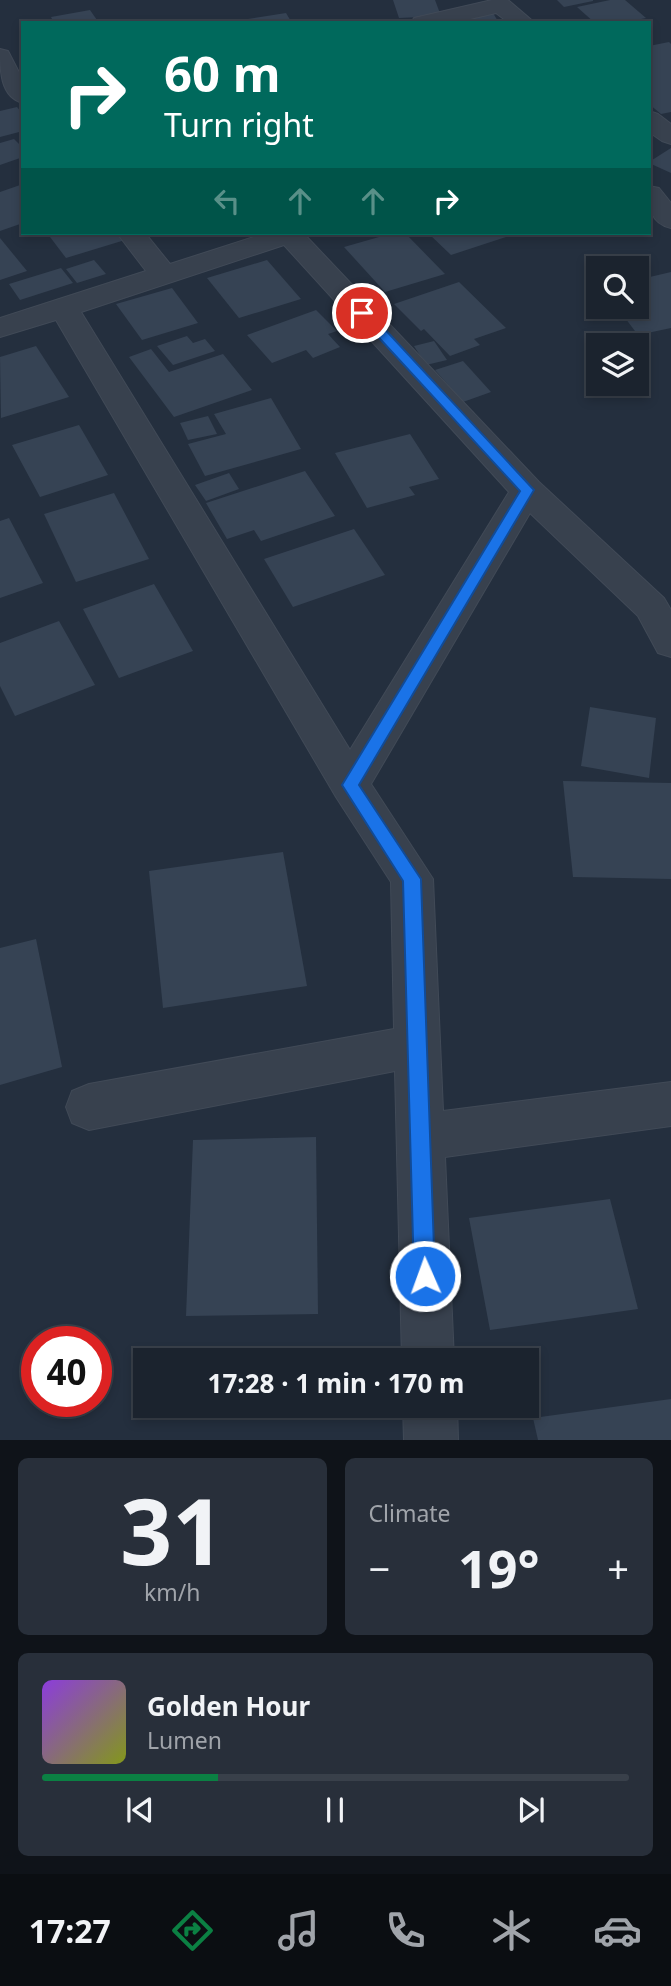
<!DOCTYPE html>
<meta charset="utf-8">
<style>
:root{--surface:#1b232e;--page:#282f3a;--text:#f1f3f6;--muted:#a0a4aa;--line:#39404a;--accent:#0b8043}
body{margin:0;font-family:"Noto Sans",sans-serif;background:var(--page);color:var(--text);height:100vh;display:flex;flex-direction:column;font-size:26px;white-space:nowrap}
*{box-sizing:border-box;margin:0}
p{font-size:23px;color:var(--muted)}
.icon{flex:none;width:38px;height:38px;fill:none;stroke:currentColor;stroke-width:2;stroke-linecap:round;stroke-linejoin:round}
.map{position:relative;height:1440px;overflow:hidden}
.sheet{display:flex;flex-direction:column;gap:18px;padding:18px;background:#0f1319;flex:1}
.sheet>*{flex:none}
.banner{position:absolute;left:21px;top:21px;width:630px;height:214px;border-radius:0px;box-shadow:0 4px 10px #0003,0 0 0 2px var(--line);background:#00695c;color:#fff;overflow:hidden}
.buttons{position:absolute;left:586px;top:256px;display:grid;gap:14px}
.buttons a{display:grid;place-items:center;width:63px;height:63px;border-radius:0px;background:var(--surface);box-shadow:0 4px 10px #0003,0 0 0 2px var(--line);font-size:35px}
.speed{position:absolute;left:21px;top:1326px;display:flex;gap:14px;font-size:35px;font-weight:700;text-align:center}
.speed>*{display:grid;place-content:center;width:91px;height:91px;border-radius:50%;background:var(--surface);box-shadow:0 4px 10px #0003,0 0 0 2px var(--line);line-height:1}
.speed .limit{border:10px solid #d22;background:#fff;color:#111}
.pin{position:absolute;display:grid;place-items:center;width:60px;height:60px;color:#fff;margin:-30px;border:4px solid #fff;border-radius:50%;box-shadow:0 2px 7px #0007}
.me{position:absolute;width:77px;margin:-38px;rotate:358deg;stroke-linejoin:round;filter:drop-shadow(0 0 5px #0008)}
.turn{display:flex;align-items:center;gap:24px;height:147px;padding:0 28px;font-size:32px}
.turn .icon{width:91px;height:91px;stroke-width:2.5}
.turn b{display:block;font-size:49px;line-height:60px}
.lanes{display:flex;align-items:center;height:66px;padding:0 28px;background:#0003;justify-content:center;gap:35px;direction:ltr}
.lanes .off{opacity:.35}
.big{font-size:52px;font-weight:700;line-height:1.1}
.sheet .card{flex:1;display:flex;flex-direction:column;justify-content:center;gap:10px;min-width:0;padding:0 24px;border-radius:10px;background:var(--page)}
.sheet .dial{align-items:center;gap:0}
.dial b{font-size:91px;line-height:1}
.song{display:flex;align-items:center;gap:21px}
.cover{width:84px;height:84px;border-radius:10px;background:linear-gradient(135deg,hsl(270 70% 55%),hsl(70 70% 35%))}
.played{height:7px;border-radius:4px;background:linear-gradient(90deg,var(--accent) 30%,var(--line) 30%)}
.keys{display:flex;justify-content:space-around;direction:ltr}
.heat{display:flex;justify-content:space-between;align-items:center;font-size:38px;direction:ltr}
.sheet .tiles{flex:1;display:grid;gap:18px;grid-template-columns:1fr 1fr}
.card:last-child{grid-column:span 2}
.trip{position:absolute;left:133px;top:1348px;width:406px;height:70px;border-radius:0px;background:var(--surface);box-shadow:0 4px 10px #0003,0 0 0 2px var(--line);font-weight:700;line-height:70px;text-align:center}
.menu{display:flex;height:112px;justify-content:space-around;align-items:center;background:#0b0e12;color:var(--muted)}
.menu .icon{width:49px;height:49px}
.menu .active{color:var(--accent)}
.menu b{font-size:32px;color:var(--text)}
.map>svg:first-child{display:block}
.building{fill:#364354}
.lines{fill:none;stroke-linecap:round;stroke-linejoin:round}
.minor-casing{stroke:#414a57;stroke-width:2}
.minor{fill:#38414e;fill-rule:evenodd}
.route{fill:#1a73e8;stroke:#114b97;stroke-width:2}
</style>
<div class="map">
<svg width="671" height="1440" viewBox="0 0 671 1440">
<rect width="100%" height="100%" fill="#242f3e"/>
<!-- building -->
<g class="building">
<path d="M393 0H435L441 16 399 18Z"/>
<path d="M557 0H593V1L564 7Z"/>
<path d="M610 0H625L646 18 622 23H595L577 7Z"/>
<path d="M90 10 99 23H54L51 17Z"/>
<path d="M286 13 292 23H235V21Z"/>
<path d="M493 13 499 23H452Z"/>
<path d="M669 42 671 44V112L661 114 649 104V46Z"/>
<path d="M17 107 23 114V131L0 137V111Z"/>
<path d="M14 139 23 148V157L0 165V143Z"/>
<path d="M671 148V173L649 163V162Z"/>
<path d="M23 184V223L0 231V192Z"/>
<path d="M47 233H119L125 240 66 258Z"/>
<path d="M393 233H405L445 274 385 292 344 247Z"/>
<path d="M428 233H506L509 236 451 255Z"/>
<path d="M0 238 27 271 0 280Z"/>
<path d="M94 260 106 274 77 283 66 269Z"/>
<path d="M267 260 301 299 239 318 207 278Z"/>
<path d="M61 268 73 283 20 300 9 284Z"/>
<path d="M671 272V328L638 335 616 306H637V280Z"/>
<path d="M459 282 506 328 474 339 480 345 450 356 424 329 421 331 394 304Z"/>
<path d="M172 288 198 323 142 340 116 304Z"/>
<path d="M316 310 337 331 328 334 340 347 313 358 306 350 272 363 247 335Z"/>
<path d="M187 336 193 343 205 339 215 351 173 365 157 346Z"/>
<path d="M434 341 447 360 426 365 414 346Z"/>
<path d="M36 346 69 397 1 418 0 357Z"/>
<path d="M151 349 169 372 223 354 252 390 174 417 129 357Z"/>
<path d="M463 361 491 392 463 402 435 370Z"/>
<path d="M271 398 301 449 205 476 188 444 226 434 214 414Z"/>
<path d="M208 416 217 434 188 440 180 423Z"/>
<path d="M79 425 108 475 40 497 12 445Z"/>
<path d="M410 434 439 479 409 487 415 495 367 508 335 453Z"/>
<path d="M305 471 335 516 261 541 254 530 227 539 206 503Z"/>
<path d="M229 473 239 489 206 501 195 485Z"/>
<path d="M114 493 149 559 76 582 44 514Z"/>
<path d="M9 518 43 583 0 598V521Z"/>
<path d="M354 529 385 575 293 607 264 559Z"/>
<path d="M154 584 193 651 119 678 83 609Z"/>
<path d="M59 621 95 685 15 716 0 686V643Z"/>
<path d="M590 707 656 718 649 778 581 766Z"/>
<path d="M563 781 671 783V879L573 877Z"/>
<path d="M283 852 307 986 163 1008 149 871Z"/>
<path d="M36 939 62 1067 0 1085V948Z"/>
<path d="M316 1137 318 1314 186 1316 193 1140Z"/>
<path d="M610 1199 638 1309 490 1330 469 1218Z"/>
<path d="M671 1399V1440H538L533 1418Z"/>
</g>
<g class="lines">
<defs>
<g id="minor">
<path d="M492 0H508L535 23H509L496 13 453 23H411L414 18Z"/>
<path d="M0 49 8 51 23 80V103C0 97 0 70 0 49Z"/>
<path d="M649 111 658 114 671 124V144L662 141 649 132Z"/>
<path d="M649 186 659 188 671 203V228C649 223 649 206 649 186Z"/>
<path d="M117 233H145L170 264 266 233H308L306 236 539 482 664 598 671 610V657L658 653 638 616 530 513 371 784 433 879 443 1111 671 1082V1126L445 1157 454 1360H402L395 1071 89 1130 72 1123 66 1107 72 1091 89 1084 394 1029 391 882 336 797 56 320 0 337V318L146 271ZM284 245 509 492 350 750 81 312Z"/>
<path d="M403 1405H457L458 1440H404Z"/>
</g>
</defs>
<!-- minor casing -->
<use href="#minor" class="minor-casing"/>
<!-- minor -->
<use href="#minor" class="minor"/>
</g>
<!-- route -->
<path class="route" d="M362 309 367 310 534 490 359 785 421 879 435 1276 432 1284 425 1287 417 1284 414 1276 403 881 342 785 520 491 358 315V310Z"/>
</svg>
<div class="buttons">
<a><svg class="icon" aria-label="search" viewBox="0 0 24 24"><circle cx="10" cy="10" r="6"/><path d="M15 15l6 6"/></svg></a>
<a><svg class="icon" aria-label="layers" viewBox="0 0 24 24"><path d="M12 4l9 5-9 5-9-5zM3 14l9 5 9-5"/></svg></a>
</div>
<div class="speed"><div class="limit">40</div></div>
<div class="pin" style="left:362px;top:313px;background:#d93025"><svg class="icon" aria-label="arrive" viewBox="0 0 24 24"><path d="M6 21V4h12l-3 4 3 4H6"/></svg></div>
<svg class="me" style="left:425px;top:1276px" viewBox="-20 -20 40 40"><circle r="17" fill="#1a73e8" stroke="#fff" stroke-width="3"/><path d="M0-11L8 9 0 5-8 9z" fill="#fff"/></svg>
<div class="trip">17:28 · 1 min · 170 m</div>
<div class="banner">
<div class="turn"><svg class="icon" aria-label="right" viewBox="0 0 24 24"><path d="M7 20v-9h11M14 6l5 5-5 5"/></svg><div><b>60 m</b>Turn right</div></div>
<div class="lanes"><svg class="icon off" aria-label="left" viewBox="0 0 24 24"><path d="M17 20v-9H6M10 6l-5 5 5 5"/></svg><svg class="icon off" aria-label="ahead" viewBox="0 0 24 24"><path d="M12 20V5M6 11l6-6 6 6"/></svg><svg class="icon off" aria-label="ahead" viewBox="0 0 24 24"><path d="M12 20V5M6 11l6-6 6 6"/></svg><svg class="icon" aria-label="right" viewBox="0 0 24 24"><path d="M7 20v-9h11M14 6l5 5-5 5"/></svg></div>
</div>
</div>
<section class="sheet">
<div class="tiles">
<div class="card dial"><b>31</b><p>km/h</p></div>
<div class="card"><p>Climate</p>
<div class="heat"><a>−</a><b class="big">19°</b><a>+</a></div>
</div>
<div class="card">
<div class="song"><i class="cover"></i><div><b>Golden Hour</b><p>Lumen</p></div></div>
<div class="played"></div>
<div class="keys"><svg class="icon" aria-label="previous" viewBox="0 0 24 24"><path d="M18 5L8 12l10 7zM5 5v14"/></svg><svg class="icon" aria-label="pause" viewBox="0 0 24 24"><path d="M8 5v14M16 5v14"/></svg><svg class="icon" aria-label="next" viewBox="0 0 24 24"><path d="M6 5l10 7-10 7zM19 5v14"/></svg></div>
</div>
</div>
</section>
<nav class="menu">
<b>17:27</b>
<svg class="icon active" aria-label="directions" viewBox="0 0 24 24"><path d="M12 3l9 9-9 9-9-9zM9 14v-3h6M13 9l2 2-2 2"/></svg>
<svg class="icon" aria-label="music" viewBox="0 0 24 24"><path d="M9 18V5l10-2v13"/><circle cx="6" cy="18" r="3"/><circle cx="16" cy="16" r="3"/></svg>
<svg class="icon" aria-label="phone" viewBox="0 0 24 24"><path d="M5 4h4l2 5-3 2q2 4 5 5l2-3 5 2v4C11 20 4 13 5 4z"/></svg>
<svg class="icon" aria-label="climate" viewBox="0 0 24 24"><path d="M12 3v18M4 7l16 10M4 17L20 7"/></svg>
<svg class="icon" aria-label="car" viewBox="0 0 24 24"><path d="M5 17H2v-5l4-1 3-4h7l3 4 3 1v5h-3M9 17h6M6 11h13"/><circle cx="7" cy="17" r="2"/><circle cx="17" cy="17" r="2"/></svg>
</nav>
